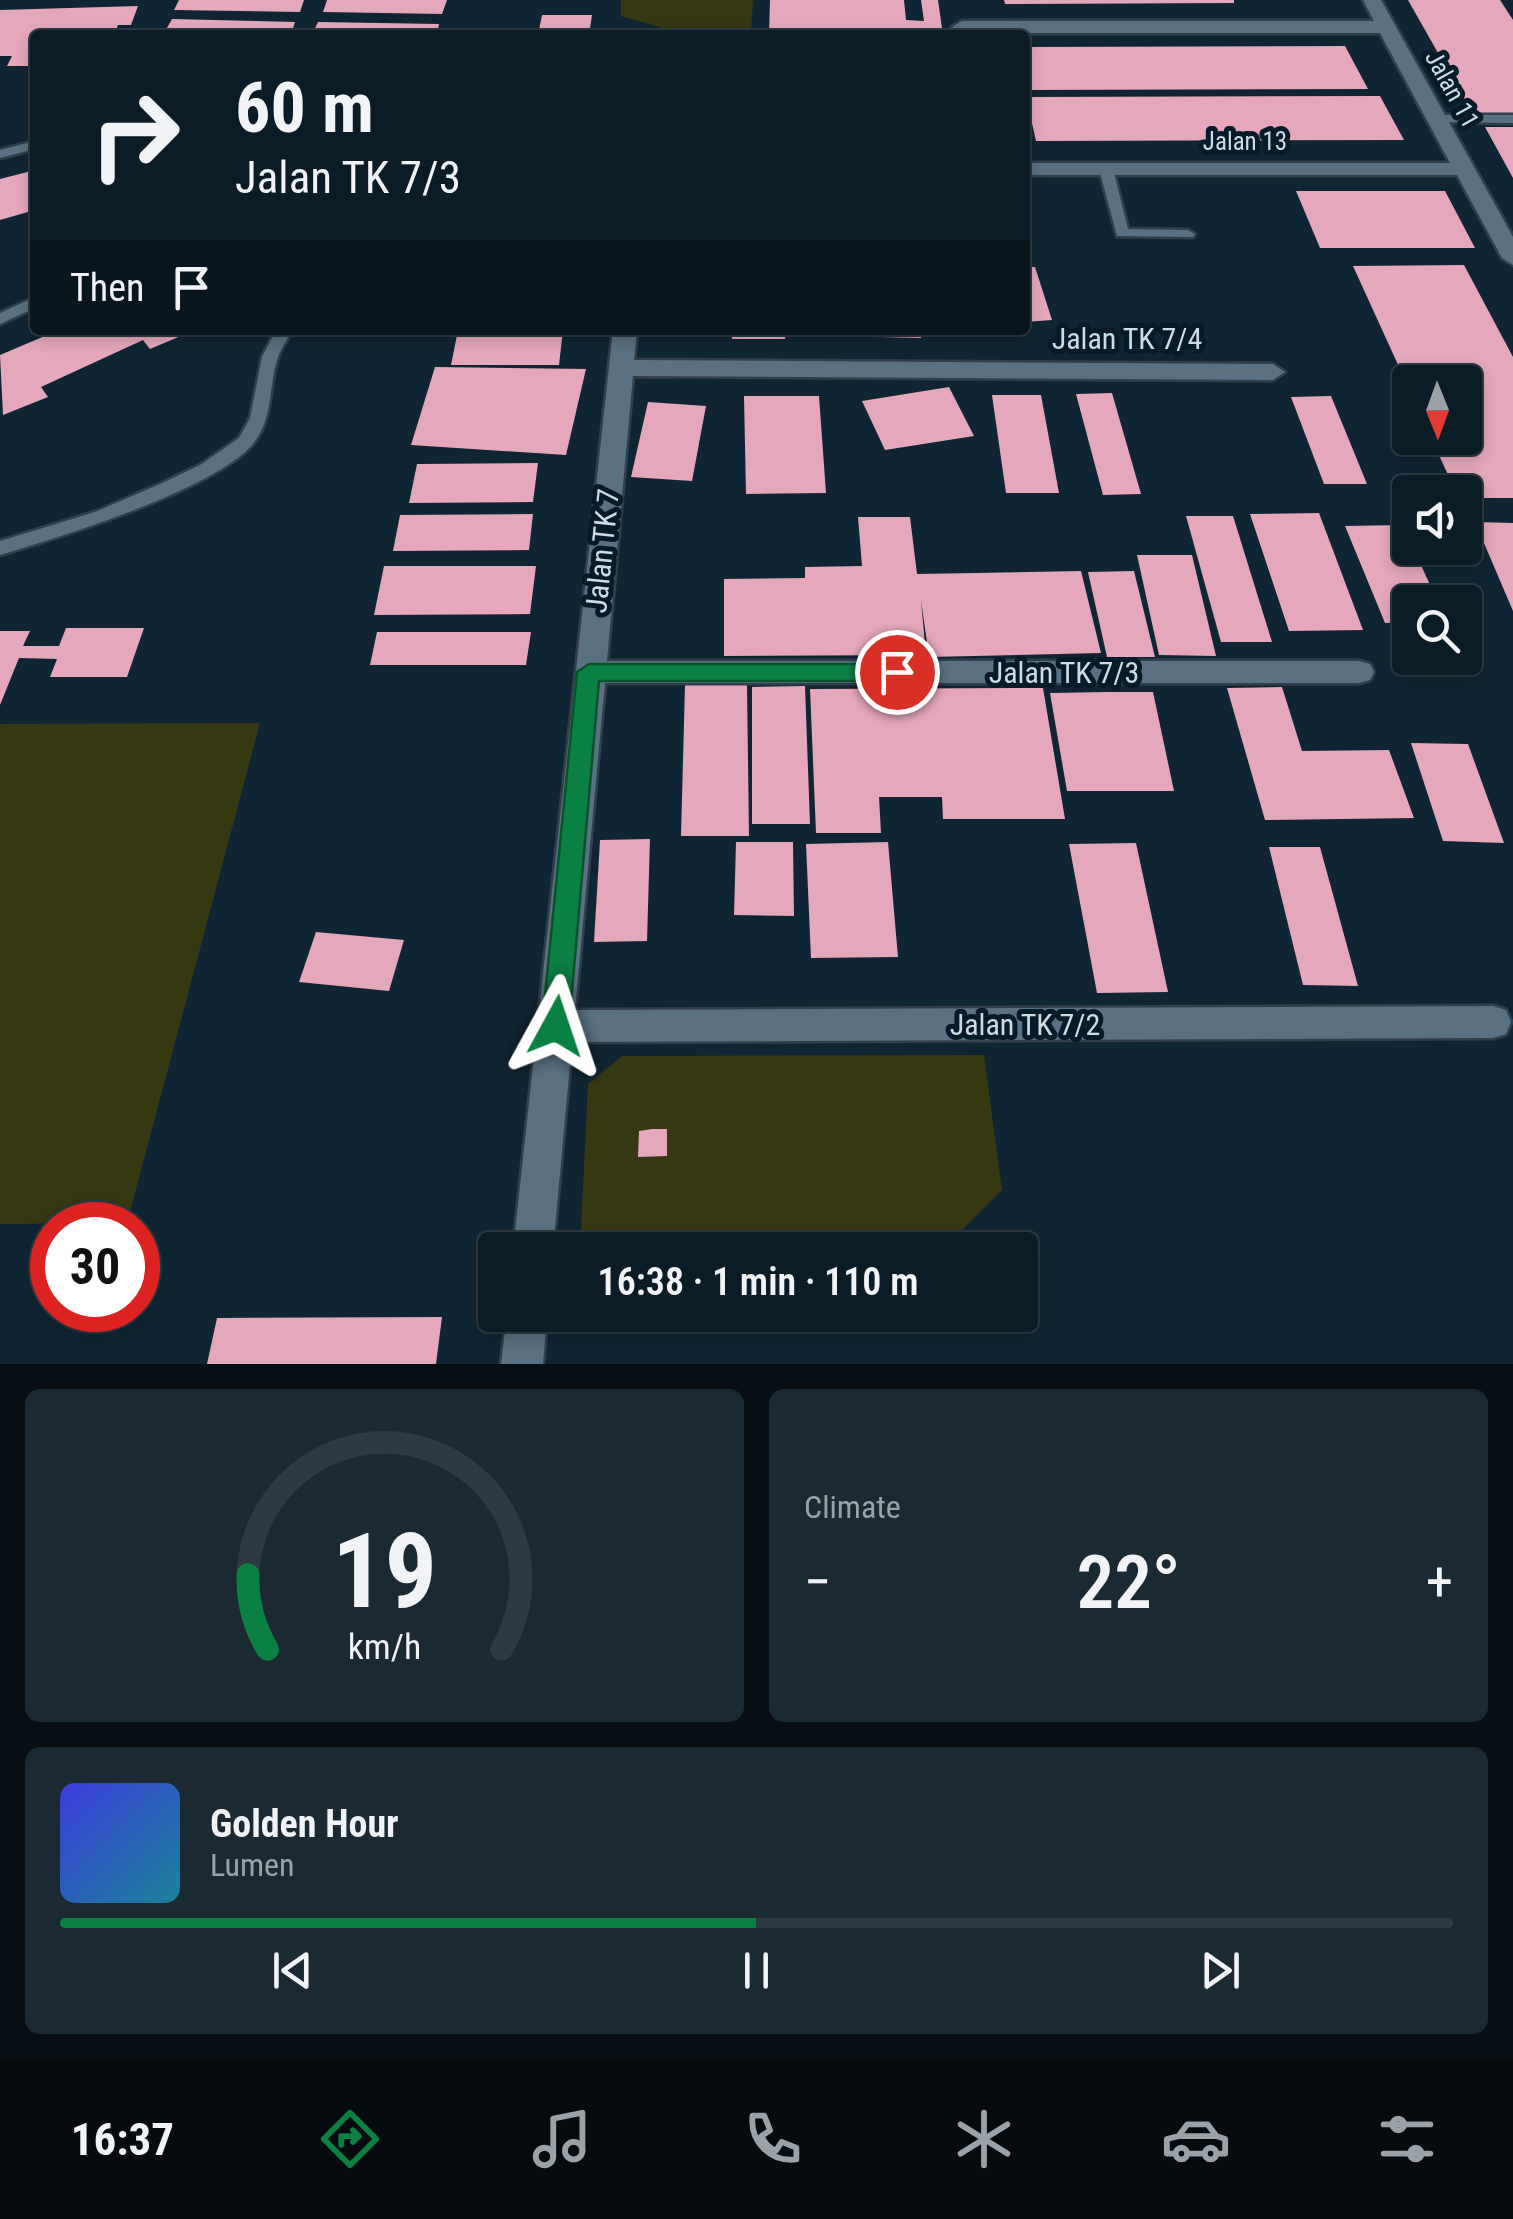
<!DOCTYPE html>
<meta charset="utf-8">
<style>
:root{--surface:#0c1c26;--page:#1a2932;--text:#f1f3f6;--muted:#9aa1a7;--line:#2c3a43;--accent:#0b8043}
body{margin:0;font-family:"Roboto Condensed",sans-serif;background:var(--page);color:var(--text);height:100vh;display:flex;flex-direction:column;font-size:38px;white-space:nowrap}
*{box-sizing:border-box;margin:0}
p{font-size:32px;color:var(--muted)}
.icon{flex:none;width:55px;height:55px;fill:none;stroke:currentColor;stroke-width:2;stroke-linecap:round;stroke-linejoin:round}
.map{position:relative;height:1364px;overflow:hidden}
.sheet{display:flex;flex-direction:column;gap:25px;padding:25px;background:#070f15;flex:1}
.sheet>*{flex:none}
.hud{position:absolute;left:30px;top:30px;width:1000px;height:305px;border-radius:10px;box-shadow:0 5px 15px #0003,0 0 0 2px var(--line);background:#0c1c26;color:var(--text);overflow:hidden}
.needle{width:65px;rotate:179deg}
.controls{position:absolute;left:1392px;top:365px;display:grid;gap:20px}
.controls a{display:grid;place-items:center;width:90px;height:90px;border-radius:10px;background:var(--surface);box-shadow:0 5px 15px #0003,0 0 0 2px var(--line);font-size:50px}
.speed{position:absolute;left:30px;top:1202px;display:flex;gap:20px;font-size:50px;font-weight:700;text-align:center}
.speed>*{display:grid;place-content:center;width:130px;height:130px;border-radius:50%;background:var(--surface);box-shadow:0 5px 15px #0003,0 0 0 2px var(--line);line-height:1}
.speed .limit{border:15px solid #d22;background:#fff;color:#111}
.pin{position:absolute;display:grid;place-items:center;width:85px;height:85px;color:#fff;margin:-42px;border:5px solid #fff;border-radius:50%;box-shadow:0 2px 10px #0007}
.me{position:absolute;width:110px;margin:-55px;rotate:5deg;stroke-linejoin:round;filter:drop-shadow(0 0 8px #0008)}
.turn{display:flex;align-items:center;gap:35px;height:210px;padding:0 40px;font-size:45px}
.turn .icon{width:130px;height:130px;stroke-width:2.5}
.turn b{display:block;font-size:70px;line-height:85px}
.then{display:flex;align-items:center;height:95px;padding:0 40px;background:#0003;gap:20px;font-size:38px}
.big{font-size:75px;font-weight:600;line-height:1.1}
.sheet .widget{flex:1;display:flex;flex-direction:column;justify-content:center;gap:15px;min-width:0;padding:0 35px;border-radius:15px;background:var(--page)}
.sheet .dial{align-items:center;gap:0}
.dial svg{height:260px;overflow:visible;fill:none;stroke:var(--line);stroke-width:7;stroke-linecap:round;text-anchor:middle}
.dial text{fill:var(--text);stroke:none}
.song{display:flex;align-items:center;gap:30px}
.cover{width:120px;height:120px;border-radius:15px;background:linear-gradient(135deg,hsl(240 70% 55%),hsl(190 70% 35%))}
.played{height:10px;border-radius:5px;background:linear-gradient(90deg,var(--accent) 50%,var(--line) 50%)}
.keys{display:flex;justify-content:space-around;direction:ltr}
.heat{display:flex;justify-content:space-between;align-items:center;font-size:55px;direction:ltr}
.sheet .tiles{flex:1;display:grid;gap:25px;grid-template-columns:1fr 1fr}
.widget:last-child{grid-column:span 2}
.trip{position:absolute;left:478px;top:1232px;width:560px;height:100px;border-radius:10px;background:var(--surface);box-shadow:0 5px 15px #0003,0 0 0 2px var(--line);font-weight:600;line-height:100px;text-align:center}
.tab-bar{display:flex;height:160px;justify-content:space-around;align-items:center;background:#050b0f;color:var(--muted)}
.tab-bar .icon{width:70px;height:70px}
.tab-bar .on{color:var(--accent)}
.tab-bar b{font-size:45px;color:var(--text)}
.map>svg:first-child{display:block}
.green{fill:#363812}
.building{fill:#e4a7bb}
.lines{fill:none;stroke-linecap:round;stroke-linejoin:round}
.lane-casing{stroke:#313e4b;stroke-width:5}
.street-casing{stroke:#313e4b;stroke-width:5}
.lane{fill:#597182;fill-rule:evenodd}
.street{fill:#597182;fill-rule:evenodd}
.route{fill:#0b8043;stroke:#07532c;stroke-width:2.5}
.labels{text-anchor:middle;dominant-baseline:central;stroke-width:10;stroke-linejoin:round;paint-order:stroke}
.far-street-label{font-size:25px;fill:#cedbe5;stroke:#061b29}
.street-label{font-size:30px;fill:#cedbe5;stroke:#061b29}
</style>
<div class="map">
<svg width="1513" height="1364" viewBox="0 0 1513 1364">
<rect width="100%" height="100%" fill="#102533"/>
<!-- green -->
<g class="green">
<path d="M621 0H753L751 34H683L621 16Z"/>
<path d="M260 723 127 1223 0 1224V724Z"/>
<path d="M984 1055 1002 1190 942 1250H580L588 1084 622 1056Z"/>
</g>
<!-- building -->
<g class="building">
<path d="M179 0H304L300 12 174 10Z"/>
<path d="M327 0H447L442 14 323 12Z"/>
<path d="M770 0H904L906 20 924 21 921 0H938L943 35H769Z"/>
<path d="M1004 0H1234V3L1005 4Z"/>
<path d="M1408 0H1500L1513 20V113H1472Z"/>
<path d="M138 6 131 25H118L114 35H35V66H7L12 56H0V10Z"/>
<path d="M542 15H592L589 35H538Z"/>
<path d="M172 19 295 22 291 35H163Z"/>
<path d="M318 22 439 24 437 35H312Z"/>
<path d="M1345 46 1368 89 1025 90V47Z"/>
<path d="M1380 96 1404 140 1036 141 1026 97Z"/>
<path d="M1485 127H1513V178Z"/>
<path d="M35 170V210L0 220V179Z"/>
<path d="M1296 191H1445L1475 248H1320Z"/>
<path d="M1464 265 1513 357V498H1465V492H1456L1431 438H1465V382H1410V391L1353 266Z"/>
<path d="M1025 267H1035L1052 320 1025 322Z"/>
<path d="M59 330H186L188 333 150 349 143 340 41 387 48 397 3 415 0 355Z"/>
<path d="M458 330H563L559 365H451Z"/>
<path d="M732 330H786L785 339H732Z"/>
<path d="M877 330H921V338L877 337Z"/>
<path d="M435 367 586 369 566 455 411 445Z"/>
<path d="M949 387 974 436 885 450 862 401Z"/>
<path d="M1112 393 1141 494 1103 495 1076 394Z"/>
<path d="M992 395H1041L1059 493H1006Z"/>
<path d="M744 396H819L826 493 746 494Z"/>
<path d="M1331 396 1367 484H1324L1291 397Z"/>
<path d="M648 402 706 406 692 481 631 477Z"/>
<path d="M538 463 533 502 409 503 417 464Z"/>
<path d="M1319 513 1363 630 1289 631 1250 514Z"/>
<path d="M533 514 529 550 393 551 400 515Z"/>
<path d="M1186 516H1233L1272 642H1221Z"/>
<path d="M858 517H910L917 574 1081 571 1101 653 929 657 921 600 926 655 724 656V579L805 578V567L862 566Z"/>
<path d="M1475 522 1513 523V611Z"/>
<path d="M1403 525 1410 548H1413L1438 602H1410V622L1385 623 1345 526Z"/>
<path d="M1137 555H1192L1216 656 1159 655Z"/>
<path d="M384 566H536L530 614 374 615Z"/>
<path d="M1134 571 1155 657H1107L1088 572Z"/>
<path d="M66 628H144L127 677H50L57 659 19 658 0 705V631H30L23 646H59Z"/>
<path d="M377 632H531L526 665H370Z"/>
<path d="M685 685H747L749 836H681Z"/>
<path d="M805 686 810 824H752V687Z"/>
<path d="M1282 687 1302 751 1389 750 1414 818 1265 820 1227 688Z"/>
<path d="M1043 688 1065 819H943L942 797H879L881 833H816L810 689Z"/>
<path d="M1107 692H1153L1174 791H1067L1050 693Z"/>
<path d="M1411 743 1468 744 1504 843 1443 841Z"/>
<path d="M650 839 647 941 594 942 600 840Z"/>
<path d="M736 842H793L794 916 734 915Z"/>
<path d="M888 842 898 957 811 958 806 844Z"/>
<path d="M1136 843 1168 992 1097 993 1069 844Z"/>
<path d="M1269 847H1320L1358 986 1303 985Z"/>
<path d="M316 932 404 940 389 991 299 982Z"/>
<path d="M652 1129H667V1156L638 1157 639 1131Z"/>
<path d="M442 1317 436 1364H207L217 1318Z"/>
</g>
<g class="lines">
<defs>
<g id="lane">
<path d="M1437 115H1513V123L1432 122V116Z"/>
<path d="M35 141V149L0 158V150Z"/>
<path d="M1106 165 1113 169 1128 229 1188 230 1195 234 1193 237 1117 236 1099 169Z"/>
<path d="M35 297V308L0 324V313Z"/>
<path d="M276 330H292C288 339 281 348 278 357 268 387 274 419 252 445 213 490 60 537 0 555V541L95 512 160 484 200 465 239 438 250 418 262 357Z"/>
</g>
<g id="street">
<path d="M1363 0H1381L1513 237V265L1502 258 1457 175H1025V163H1450L1380 33H962L952 27 962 21H1374Z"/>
<path d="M613 330H637L634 360 1273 364 1285 372 1273 380 633 376 607 661H1359L1370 664 1374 672 1370 680 1359 683H605L575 1010 1493 1006 1506 1010 1511 1022 1506 1034 1493 1038 572 1042 553 1250H513Z"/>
<path d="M507 1315H547L543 1364H501Z"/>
</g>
</defs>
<!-- lane casing -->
<use href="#lane" class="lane-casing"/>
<!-- street casing -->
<use href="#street" class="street-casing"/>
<!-- lane -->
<use href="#lane" class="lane"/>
<!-- street -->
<use href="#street" class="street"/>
</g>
<!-- route -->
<path class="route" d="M589 664H897L908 672 897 681H599L569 1026 565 1035 556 1039 546 1035 542 1026 577 672Z"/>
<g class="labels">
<!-- far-street labels -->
<g class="far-street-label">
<text transform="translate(1452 89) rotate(61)">Jalan 11</text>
<text x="1245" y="141">Jalan 13</text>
</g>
<!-- street labels -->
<g class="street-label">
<text x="1127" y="338">Jalan TK 7/4</text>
<text transform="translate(602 551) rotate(-84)">Jalan TK 7</text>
<text x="1064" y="672">Jalan TK 7/3</text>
<text x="1025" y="1024">Jalan TK 7/2</text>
</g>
</g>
</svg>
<div class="controls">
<a><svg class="needle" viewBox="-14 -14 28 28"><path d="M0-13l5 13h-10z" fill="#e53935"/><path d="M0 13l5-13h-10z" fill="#9aa1a7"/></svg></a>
<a><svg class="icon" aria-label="sound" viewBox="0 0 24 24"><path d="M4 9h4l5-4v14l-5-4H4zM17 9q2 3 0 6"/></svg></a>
<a><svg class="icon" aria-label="search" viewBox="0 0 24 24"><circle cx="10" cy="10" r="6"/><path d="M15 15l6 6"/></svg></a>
</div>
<div class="speed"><div class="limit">30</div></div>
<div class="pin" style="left:897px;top:672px;background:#d93025"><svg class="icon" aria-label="arrive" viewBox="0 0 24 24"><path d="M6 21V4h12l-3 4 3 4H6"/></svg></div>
<svg class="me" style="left:556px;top:1026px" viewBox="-20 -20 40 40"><path d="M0-17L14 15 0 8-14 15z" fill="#0b8043" stroke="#fff" stroke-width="4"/></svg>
<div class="trip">16:38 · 1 min · 110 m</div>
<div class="hud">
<div class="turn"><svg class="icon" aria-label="right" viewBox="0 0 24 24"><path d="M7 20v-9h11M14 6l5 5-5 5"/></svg><div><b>60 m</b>Jalan TK 7/3</div></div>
<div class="then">Then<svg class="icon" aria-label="arrive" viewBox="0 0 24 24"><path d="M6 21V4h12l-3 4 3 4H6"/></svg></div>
</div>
</div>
<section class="sheet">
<div class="tiles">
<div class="widget dial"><svg viewBox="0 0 100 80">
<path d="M14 69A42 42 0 1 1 86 69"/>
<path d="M14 69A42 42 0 0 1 8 46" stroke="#0b8043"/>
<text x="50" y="56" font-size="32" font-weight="700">19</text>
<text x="50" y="72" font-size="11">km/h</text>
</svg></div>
<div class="widget"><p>Climate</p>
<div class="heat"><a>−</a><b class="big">22°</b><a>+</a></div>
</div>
<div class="widget">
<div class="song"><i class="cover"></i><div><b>Golden Hour</b><p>Lumen</p></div></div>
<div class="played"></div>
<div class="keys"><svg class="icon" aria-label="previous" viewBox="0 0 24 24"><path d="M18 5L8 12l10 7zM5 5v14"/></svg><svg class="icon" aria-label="pause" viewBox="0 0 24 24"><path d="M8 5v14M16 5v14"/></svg><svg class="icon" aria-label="next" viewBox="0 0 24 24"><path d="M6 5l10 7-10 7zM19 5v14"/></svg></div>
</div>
</div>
</section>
<nav class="tab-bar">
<b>16:37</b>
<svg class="icon on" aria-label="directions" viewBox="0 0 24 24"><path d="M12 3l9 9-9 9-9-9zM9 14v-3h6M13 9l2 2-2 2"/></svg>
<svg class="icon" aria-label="music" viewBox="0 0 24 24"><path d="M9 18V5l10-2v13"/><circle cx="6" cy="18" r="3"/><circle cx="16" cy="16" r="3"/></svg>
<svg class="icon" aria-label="phone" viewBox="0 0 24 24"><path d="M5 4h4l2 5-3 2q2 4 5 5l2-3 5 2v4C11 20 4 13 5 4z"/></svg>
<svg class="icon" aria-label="climate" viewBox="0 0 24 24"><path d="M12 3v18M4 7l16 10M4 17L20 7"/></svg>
<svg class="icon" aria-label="car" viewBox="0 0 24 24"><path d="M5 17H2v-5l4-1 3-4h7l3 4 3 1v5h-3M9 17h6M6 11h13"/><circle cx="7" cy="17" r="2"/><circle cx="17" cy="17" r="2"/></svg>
<svg class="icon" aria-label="filters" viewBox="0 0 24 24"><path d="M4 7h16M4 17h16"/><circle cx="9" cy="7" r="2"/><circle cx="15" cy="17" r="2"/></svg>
</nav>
